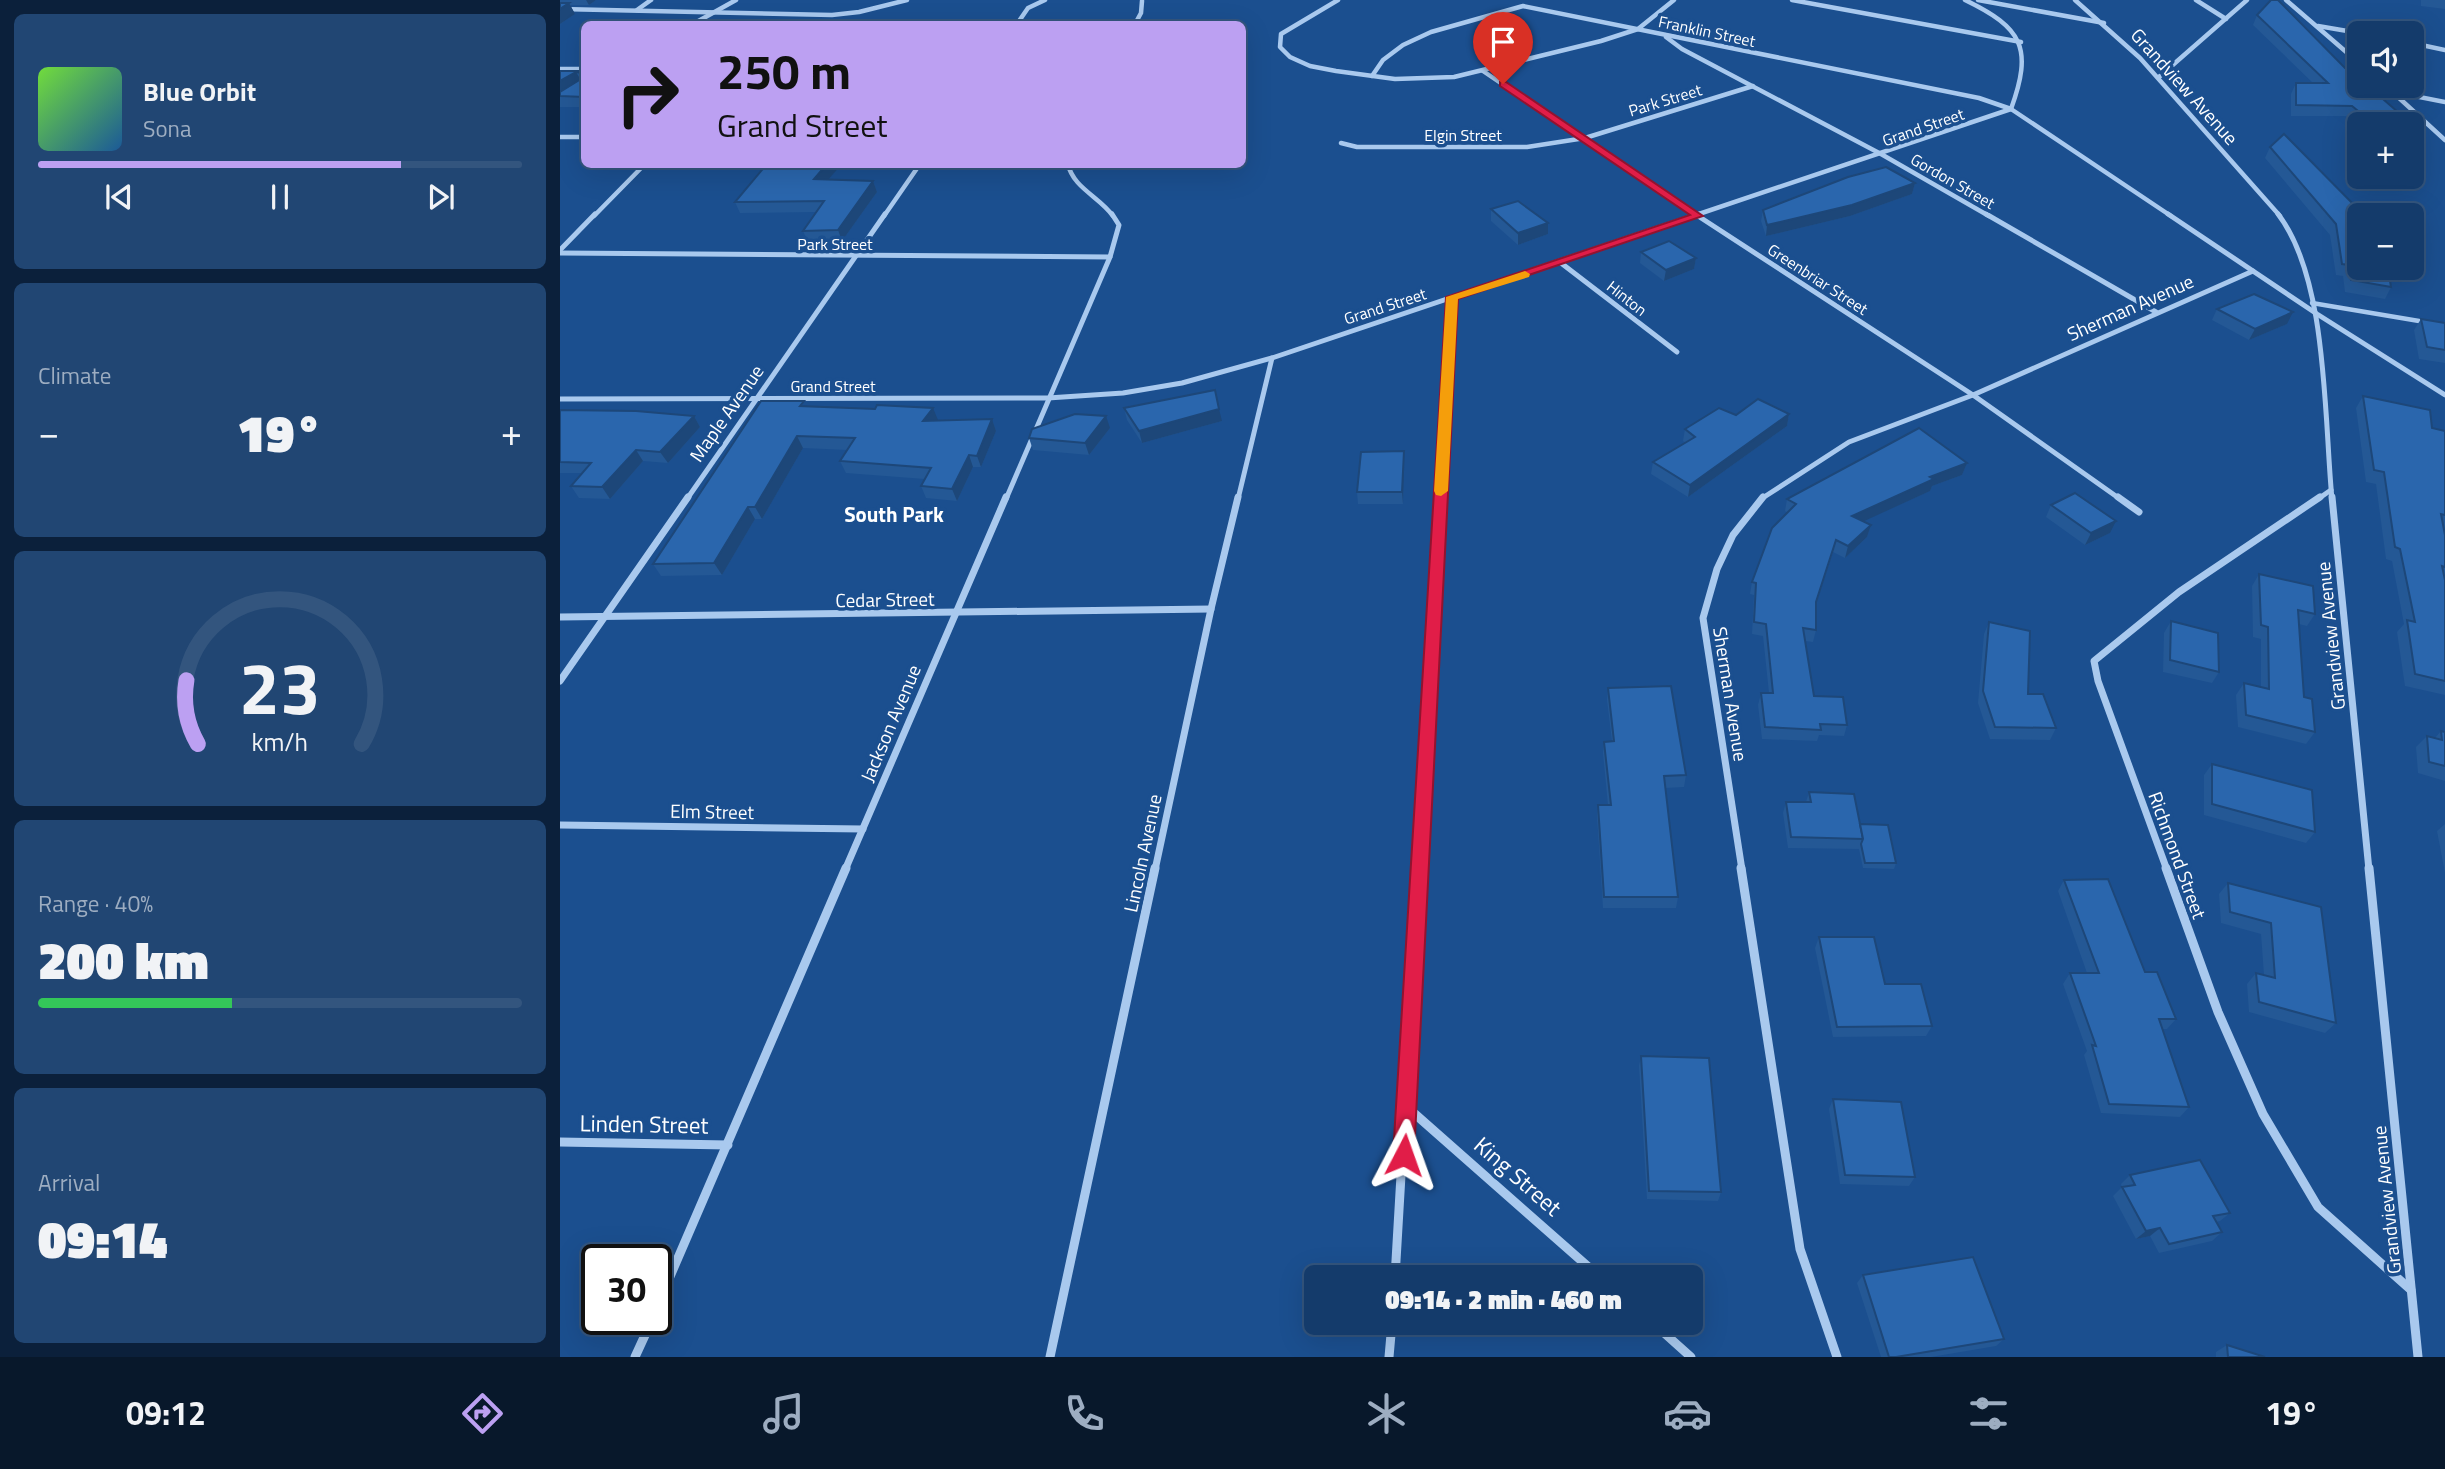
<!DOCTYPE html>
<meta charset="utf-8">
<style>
:root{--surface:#143b6b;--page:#214673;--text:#f1f3f6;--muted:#9dadc1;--line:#33557e;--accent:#bca0f2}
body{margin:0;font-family:"Titillium Web",sans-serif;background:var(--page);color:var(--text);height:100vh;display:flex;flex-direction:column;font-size:26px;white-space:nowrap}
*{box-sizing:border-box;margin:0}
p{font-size:23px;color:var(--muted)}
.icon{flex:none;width:38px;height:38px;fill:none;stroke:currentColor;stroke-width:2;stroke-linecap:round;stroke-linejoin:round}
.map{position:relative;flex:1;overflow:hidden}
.drawer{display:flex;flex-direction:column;gap:14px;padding:14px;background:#0b203b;width:560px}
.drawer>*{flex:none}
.banner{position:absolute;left:21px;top:21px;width:665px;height:147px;border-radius:10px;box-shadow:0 7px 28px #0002,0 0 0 2px var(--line);background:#bca0f2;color:#111;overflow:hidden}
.tools{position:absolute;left:1787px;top:21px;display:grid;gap:14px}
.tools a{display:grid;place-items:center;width:77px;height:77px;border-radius:10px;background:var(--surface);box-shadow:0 7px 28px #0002,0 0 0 2px var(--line);font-size:35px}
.speed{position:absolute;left:21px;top:1244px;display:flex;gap:14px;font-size:35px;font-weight:700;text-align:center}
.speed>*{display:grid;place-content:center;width:91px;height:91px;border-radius:50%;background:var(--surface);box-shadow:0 7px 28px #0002,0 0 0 2px var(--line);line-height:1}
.speed .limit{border:4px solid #111;border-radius:10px;background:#fff;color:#111}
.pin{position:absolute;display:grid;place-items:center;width:60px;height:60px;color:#fff;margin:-72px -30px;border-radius:50% 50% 50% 0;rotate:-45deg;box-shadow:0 0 7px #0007}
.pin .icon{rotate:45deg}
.me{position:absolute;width:77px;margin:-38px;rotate:4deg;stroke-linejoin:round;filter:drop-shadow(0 0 5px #0008)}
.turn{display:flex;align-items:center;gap:24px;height:147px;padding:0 21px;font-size:32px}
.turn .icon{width:91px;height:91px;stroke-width:2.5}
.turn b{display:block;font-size:49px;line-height:60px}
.big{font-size:52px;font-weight:800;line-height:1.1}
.drawer .widget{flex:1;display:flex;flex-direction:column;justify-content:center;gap:10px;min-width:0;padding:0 24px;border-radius:10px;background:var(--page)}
.drawer .dial{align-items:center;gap:0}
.dial svg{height:182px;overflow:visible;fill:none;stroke:var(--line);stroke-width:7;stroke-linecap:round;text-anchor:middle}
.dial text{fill:var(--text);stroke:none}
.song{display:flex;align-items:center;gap:21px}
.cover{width:84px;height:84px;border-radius:10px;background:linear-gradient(135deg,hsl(100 70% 55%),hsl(210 70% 35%))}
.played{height:7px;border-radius:4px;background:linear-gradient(90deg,var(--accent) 75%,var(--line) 75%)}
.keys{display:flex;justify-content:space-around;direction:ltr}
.heat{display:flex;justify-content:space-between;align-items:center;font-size:38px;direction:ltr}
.charge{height:10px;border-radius:5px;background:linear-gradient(90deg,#34c759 40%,var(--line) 0)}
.trip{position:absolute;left:744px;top:1265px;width:399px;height:70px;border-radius:10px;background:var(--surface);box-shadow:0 7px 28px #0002,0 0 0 2px var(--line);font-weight:800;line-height:70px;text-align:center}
.tab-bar{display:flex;height:112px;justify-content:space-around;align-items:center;background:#08182b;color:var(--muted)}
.tab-bar .icon{width:49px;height:49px}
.tab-bar .current{color:var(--accent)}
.tab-bar b{font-size:32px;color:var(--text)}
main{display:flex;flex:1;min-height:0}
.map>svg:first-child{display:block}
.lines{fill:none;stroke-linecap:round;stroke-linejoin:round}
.lane{stroke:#a9c9ee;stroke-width:4.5}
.street-far3{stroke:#a9c9ee;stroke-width:4.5}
.street-far2{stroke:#a9c9ee;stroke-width:5}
.street-far1{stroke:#a9c9ee;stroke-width:7}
.street{stroke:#a9c9ee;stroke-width:9}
.wall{fill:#245895}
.shaded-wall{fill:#1d4779}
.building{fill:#2a66ad;stroke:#1d4779;stroke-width:2}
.route{fill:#e11d48;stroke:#92132f;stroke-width:2}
.slow{fill:#f59e0b}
.labels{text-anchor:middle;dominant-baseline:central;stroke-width:7;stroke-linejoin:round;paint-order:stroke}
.far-street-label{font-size:16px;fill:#fff;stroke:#1b4f8f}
.street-label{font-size:19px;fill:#fff;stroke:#1b4f8f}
.neighbourhood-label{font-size:21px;font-weight:bold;fill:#fff;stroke:#1b4f8f}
.near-street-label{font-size:23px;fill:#fff;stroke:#1b4f8f}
</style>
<main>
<section class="drawer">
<div class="widget">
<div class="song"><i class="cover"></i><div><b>Blue Orbit</b><p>Sona</p></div></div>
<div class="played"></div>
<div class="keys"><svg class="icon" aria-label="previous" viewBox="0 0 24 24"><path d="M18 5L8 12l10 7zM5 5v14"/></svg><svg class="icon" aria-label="pause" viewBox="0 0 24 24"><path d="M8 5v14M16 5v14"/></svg><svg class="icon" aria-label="next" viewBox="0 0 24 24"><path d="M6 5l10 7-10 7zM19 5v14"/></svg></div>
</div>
<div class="widget"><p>Climate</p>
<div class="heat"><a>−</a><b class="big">19°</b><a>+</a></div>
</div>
<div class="widget dial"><svg viewBox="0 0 100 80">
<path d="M14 69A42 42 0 1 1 86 69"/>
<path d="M14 69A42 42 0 0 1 9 41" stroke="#bca0f2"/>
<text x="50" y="56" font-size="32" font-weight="700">23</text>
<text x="50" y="72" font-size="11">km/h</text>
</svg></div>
<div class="widget"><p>Range · 40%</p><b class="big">200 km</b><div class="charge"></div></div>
<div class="widget"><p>Arrival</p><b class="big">09:14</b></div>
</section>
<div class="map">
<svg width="1885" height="1357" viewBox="0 0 1885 1357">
<rect width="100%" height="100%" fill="#1b4f8f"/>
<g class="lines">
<!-- lane -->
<path class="lane" d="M1752 303 1865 322"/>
<!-- street-far3 -->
<g class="street-far3">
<path d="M778 0 721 34 720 47 730 57 750 66 776 71 835 79 894 77 1041 41 1078 29 1114 0"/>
<path d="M1232 0 1461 42"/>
<path d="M1405 0C1463 28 1473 48 1451 109"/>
<path d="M1418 0 1544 23"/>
<path d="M1515 0 1580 58 1720 216"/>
<path d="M1636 0 1666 19"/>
<path d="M1726 0 1799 63"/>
<path d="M0 9 272 15 299 12 347 0"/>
<path d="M77 10 91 0"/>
<path d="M133 24 176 0"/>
<path d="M457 24 468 8 485 0"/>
<path d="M575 24 581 13 582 1"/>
<path d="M1758 26 1799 33"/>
<path d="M1106 37 1122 49 1321 154 1429 216"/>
<path d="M1852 43 1885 50"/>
<path d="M0 69H24"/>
<path d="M923 71 1138 216"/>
<path d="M812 76 823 60 843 45 871 32 963 6 1419 98 1451 109 1611 216"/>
<path d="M1599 77 1687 0"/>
<path d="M1826 86 1885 140"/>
<path d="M1834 92 1885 102"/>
<path d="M0 137H24"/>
<path d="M781 143 797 147H967L1025 138 1193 86"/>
<path d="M508 164C513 188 540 197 553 216"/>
<path d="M34 216 85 164"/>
<path d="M324 216 360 164"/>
<path d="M1133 216 1451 109"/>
</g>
<!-- street-far2 -->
<g class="street-far2">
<path d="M1135 214 1413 395 1560 499"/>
<path d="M1426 214 1596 312"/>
<path d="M1608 214 1757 314 1885 395"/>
<path d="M1718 214C1768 279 1764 418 1772 499"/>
<path d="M0 250 35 214"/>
<path d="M0 253 550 257"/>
<path d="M1001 263 1117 352"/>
<path d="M0 399 488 398 563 393 622 383 712 358 1139 214"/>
<path d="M127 499 325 214"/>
<path d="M446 499 550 257 559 225 552 214"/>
<path d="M678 499 712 358"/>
<path d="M880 499 892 297"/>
<path d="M1201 499 1289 442 1413 395 1693 271"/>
<path d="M1758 499 1771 490"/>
</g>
<!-- street-far1 -->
<g class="street-far1">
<path d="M1558 497 1579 512"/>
<path d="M1772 497 1809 870"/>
<path d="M0 617 651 609"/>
<path d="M0 681 128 497"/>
<path d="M0 825 303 829"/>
<path d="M285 870 446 497"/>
<path d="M595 870 651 609 678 497"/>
<path d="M859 870 880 497"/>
<path d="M1182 870 1143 618 1157 569 1173 535 1203 497"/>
<path d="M1607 870 1538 681 1534 661 1619 592 1760 497"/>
</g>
<!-- street -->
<g class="street">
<path d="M1181 868 1240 1249 1277 1357"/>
<path d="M1606 868 1658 1012 1703 1114 1758 1207 1851 1290"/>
<path d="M1809 868 1858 1357"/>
<path d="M847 1107 1041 1278"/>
<path d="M0 1142 168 1145"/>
<path d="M835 1278 859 868"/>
<path d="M96 1309 286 868"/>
<path d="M1093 1323 1131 1357"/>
<path d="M75 1357 92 1320"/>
<path d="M490 1357 595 868"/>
<path d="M829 1357 832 1323"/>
</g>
</g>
<!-- wall -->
<g class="wall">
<path d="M0 0H36L29 5H10L15 14 0 24Z"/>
<path d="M1711 0H1718L1785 68H1788L1799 77V86H1808L1862 133 1856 143 1852 144V124H1799V126L1787 116H1731V94L1736 83H1753L1693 25 1697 15Z"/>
<path d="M1861 0H1885V9L1861 6Z"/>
<rect x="0" y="71" width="24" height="36"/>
<path d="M1710 147 1831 287 1825 299 1785 292 1783 276 1776 275 1770 235 1705 158Z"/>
<path d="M207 164H282L268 179 313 181 317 192 282 241 248 242 243 231 256 212 180 213 175 202Z"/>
<path d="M1355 183 1352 194 1290 216 1206 236 1201 221 1203 210Z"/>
<path d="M931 209 988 223V234L958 245 931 221Z"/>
<path d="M1081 252 1136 258 1134 269 1104 281 1080 263Z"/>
<path d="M1657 309 1727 324 1689 340 1652 320Z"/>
<path d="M1861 319 1885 323V363L1859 359 1854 330Z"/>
<path d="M1803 396 1872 428 1885 431V529L1884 528 1885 535V695L1845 686 1837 632 1844 624 1832 561 1826 559 1816 484 1806 482 1796 408Z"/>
<path d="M246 406 377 420 432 419 436 431 421 467H413L397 501 366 498 361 486 365 479 286 473 280 461 288 450 243 448 202 519H195L162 575 101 576 93 564Z"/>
<path d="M564 408 662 421 582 443 567 420Z"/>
<path d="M0 410 134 416 140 427 108 463 83 461 50 499 19 498 11 486 22 473H0Z"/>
<path d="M1229 414 1227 426 1128 497 1091 474 1093 462 1126 443 1123 441 1125 429Z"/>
<path d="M550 428 529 455 473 450 469 438Z"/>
<path d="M844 451V463L843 504H798L797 492Z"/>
<path d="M1407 463 1402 475 1372 486 1370 491 1303 521 1311 525 1307 537 1285 558 1273 552 1256 604V630L1253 642 1245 641 1254 696 1287 725 1284 736 1259 735 1257 741 1202 739 1198 705 1201 693H1209L1203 636 1192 634 1194 595 1190 594 1192 582 1228 513 1225 511 1227 499Z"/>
<path d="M1491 505 1550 533 1525 545 1486 517Z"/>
<path d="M1699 574 1755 614 1747 626 1739 624 1744 697 1755 732 1746 744 1678 727 1676 695 1684 683 1701 687V639L1693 637 1692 586Z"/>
<path d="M1611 621 1659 672 1652 683 1603 672 1604 633Z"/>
<path d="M1429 622 1468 694 1496 728 1490 740 1430 739 1418 703 1424 634Z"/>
<path d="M1048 688 1126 775 1124 787 1105 788 1118 897 1116 908H1043L1037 816 1038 805H1048L1043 753 1044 742 1052 741 1047 700Z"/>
<path d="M1881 731 1885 732V781L1858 773 1856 747 1867 736 1875 738Z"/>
<path d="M1652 764 1755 832 1746 843 1644 815V775Z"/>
<path d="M1249 792 1300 824 1336 863 1334 869 1303 868 1299 849 1228 848 1223 813 1226 802H1246Z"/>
<path d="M1885 824V873L1877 831Z"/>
<path d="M1504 880 1585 972 1616 1019 1607 1029H1603L1629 1107 1620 1117 1541 1113 1524 1055 1527 1051 1503 984 1510 973H1527L1498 891Z"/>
<path d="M1668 883 1761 907 1776 1023 1765 1033 1689 1012 1687 984 1696 973 1704 975 1701 934 1661 923 1659 894Z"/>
<path d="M1259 937 1325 984 1372 1026 1366 1036 1273 1037 1255 948Z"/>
<path d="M1081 1056 1161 1192 1158 1201 1087 1199 1079 1066Z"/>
<path d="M1273 1099 1355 1177 1349 1186 1280 1184 1269 1109Z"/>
<path d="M1570 1175 1670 1213 1660 1221 1656 1222 1662 1232 1652 1241 1599 1253 1590 1236 1576 1239 1553 1196 1562 1187 1561 1184Z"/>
<path d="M1303 1275 1444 1339 1436 1346 1371 1357H1321L1297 1283Z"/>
<path d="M1667 1345 1705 1357H1656V1352Z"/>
</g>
<!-- shaded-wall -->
<g class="shaded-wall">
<path d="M26 0H36L29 5Z"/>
<path d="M9 3 15 14 0 24V9Z"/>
<path d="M16 72 22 82 0 95V81Z"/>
<path d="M267 164H282L259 190 254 179Z"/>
<path d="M313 181 317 192 282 241 278 230Z"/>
<path d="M1355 183 1352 194 1290 216 1206 236 1207 225Z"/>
<path d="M988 223V234L958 245V233Z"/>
<path d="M1136 258 1134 269 1104 281 1106 270Z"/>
<path d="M1733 312 1727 324 1689 340 1695 329Z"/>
<path d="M373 408 378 420 363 421Z"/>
<path d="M659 409 662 421 582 443 579 431Z"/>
<path d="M1229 414 1227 426 1128 497 1130 485Z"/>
<path d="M134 416 140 427 108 463 100 452Z"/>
<path d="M546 416 550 428 529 455 525 443Z"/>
<path d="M432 419 436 431 421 467 417 456Z"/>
<path d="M237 436 243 448 202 519 195 507Z"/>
<path d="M76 450 83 461 50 499 42 487Z"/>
<path d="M844 451V463L843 504 842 492Z"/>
<path d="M409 455 413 467 397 501 392 489Z"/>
<path d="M1407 463 1402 475 1372 486 1370 491 1289 528 1292 516 1370 477Z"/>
<path d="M188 507 195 519 162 575 154 563Z"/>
<path d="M1556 521 1550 533 1525 545 1531 533Z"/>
<path d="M1311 525 1307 537 1285 558 1288 546Z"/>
<path d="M1600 1228 1590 1236 1576 1239 1586 1231Z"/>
</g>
<!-- building -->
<g class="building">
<path d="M1711 0H1718L1785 68H1788L1799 77V86H1808L1862 133H1852V124H1814L1792 106 1736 105V83H1768L1697 15Z"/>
<path d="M0 3H9L0 9Z"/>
<path d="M0 71H24V97L0 96V92L21 79 22 73 16 72 0 81Z"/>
<path d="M1724 134 1804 215H1799V268H1828L1831 287 1791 280 1789 265 1782 264 1776 224 1710 147Z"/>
<path d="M207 164H267L254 179 313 181 278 230 243 231 264 201 175 202Z"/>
<path d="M1326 167 1355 183 1292 205 1207 225 1203 210 1288 177Z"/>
<path d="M958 201 988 223 958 233 931 209Z"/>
<path d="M1109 241 1136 258 1106 270 1081 252Z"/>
<path d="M1694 294 1733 312 1695 329 1657 309Z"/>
<path d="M1861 319 1885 323V350L1867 347Z"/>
<path d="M655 390 659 409 579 431 564 408Z"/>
<path d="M1803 396 1870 410 1872 428 1885 431V515L1881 514 1885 535V567L1882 566 1885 580V681L1855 674 1847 620 1855 622 1840 549 1835 547 1824 472 1814 470Z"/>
<path d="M1198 399 1229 414 1130 485 1093 462 1135 437 1125 429 1159 408 1176 415Z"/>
<path d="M201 401H244L240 406 315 409 317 405 373 408 363 421 432 419 417 456 409 455 392 489 361 486 371 468 280 461 295 438 237 436 195 507H188L154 563 93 564Z"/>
<path d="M0 410 76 411 134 416 100 452 76 450 42 487 11 486 31 463 0 462Z"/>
<path d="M515 414 546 416 525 443 469 438 472 429Z"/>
<path d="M1359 428 1407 463 1370 477 1374 479 1292 516 1311 525 1288 546 1276 540 1256 602V630L1243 628 1254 696 1283 697 1287 725 1260 724 1261 730 1205 727 1201 693H1213L1206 624 1194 622 1196 583 1192 582 1212 528 1236 504 1227 499Z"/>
<path d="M844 451 842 492H797L801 452Z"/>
<path d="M1515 493 1556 521 1531 533 1491 505Z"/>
<path d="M1699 574 1753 586 1755 614 1738 610 1744 697 1752 699 1755 732 1686 715 1684 683 1709 689 1708 627 1701 625Z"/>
<path d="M1611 621 1658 633 1659 672 1610 660Z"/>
<path d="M1429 622 1470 631 1468 694H1483L1496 728 1435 727 1423 691Z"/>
<path d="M1111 686 1126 775 1104 776 1118 897H1044L1038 805H1051L1044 742 1054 741 1048 688Z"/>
<path d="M1881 731 1885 732V766L1869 762 1867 736 1882 740Z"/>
<path d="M1652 764 1752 790 1755 832 1652 804Z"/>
<path d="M1249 792 1294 794 1303 839 1231 837 1226 802H1251Z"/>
<path d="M1300 824 1328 825 1336 863H1305L1301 844 1303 839Z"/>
<path d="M1548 879 1585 972H1597L1616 1019H1599L1629 1107 1549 1104 1532 1045 1536 1046 1510 973H1539L1504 880Z"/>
<path d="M1668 883 1761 907 1776 1023 1699 1002 1696 973 1715 978 1711 923 1670 912Z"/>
<path d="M1259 937H1314L1325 984H1361L1372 1026 1277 1027Z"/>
<path d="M1081 1056 1149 1058 1161 1192 1089 1191Z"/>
<path d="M1273 1099 1341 1102 1355 1177 1285 1175Z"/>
<path d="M1640 1160 1670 1213 1653 1216 1662 1232 1609 1244 1600 1228 1586 1231 1562 1187 1575 1185 1570 1175Z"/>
<path d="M1413 1257 1444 1339 1336 1357H1329L1303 1275Z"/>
<path d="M1667 1345 1705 1357H1668Z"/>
</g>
<!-- route -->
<path class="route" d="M940 82H946L1143 216 898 299 854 1155 851 1163 844 1166 836 1163 833 1155 886 297 1130 215 940 86Z"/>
<!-- slow -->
<path class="slow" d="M965 271 970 274 969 277 898 299 888 491 881 496 876 495 874 491 886 297Z"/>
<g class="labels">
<!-- far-street labels -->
<g class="far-street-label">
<text transform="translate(1147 31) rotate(12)">Franklin Street</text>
<text transform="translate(1105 100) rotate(-17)">Park Street</text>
<text transform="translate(1363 127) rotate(-19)">Grand Street</text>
<text x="903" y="135">Elgin Street</text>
<text transform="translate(1393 181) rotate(30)">Gordon Street</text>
<text x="275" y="244">Park Street</text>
<text transform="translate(1258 279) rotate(33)">Greenbriar Street</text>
<text transform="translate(1067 298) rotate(38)">Hinton</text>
<text transform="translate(825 306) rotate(-18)">Grand Street</text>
<text x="273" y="386">Grand Street</text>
</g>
<!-- street labels -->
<g class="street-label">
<text transform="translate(1625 86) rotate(48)">Grandview Avenue</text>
<text transform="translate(1570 307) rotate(-24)">Sherman Avenue</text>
<text transform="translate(166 413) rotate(-55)">Maple Avenue</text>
<text transform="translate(325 599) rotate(-1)">Cedar Street</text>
<text transform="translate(1770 636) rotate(-96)">Grandview Avenue</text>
<text transform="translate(1171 694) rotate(81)">Sherman Avenue</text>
<text transform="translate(330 723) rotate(-67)">Jackson Avenue</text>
<text transform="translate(152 811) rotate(1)">Elm Street</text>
<text transform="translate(582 853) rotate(-78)">Lincoln Avenue</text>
<text transform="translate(1618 855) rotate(70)">Richmond Street</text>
<text transform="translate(1826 1200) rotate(-96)">Grandview Avenue</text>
</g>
<!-- neighbourhood labels -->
<g class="neighbourhood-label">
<text x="334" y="514">South Park</text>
</g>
<!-- near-street labels -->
<g class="near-street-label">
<text transform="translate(84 1124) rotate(1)">Linden Street</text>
<text transform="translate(958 1176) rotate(41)">King Street</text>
</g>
</g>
</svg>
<div class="tools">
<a><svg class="icon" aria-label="sound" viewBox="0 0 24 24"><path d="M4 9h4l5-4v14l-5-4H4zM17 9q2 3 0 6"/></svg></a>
<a>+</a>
<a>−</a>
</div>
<div class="speed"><div class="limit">30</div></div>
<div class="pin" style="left:943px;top:84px;background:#d93025"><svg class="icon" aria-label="arrive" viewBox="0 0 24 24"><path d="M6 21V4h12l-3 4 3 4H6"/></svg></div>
<svg class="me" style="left:844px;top:1155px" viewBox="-20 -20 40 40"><path d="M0-17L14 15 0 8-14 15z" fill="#e11d48" stroke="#fff" stroke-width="4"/></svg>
<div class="trip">09:14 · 2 min · 460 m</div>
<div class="banner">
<div class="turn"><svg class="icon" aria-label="right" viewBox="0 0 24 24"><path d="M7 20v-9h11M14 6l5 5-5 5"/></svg><div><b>250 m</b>Grand Street</div></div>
</div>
</div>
</main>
<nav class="tab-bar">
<b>09:12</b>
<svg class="icon current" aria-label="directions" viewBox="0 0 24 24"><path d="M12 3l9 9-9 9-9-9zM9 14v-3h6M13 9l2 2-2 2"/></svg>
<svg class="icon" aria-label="music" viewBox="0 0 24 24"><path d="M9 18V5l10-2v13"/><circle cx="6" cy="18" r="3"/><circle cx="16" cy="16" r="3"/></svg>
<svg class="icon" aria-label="phone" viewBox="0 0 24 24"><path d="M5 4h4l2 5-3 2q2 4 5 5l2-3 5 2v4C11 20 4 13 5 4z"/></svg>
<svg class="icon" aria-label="climate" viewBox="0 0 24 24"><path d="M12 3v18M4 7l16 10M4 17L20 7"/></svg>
<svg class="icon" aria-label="car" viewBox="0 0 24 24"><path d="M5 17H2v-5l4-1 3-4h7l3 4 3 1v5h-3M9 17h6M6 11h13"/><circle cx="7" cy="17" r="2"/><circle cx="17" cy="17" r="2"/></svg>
<svg class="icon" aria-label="filters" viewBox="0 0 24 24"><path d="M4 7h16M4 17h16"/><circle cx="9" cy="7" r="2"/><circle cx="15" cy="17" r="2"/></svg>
<b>19°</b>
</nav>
